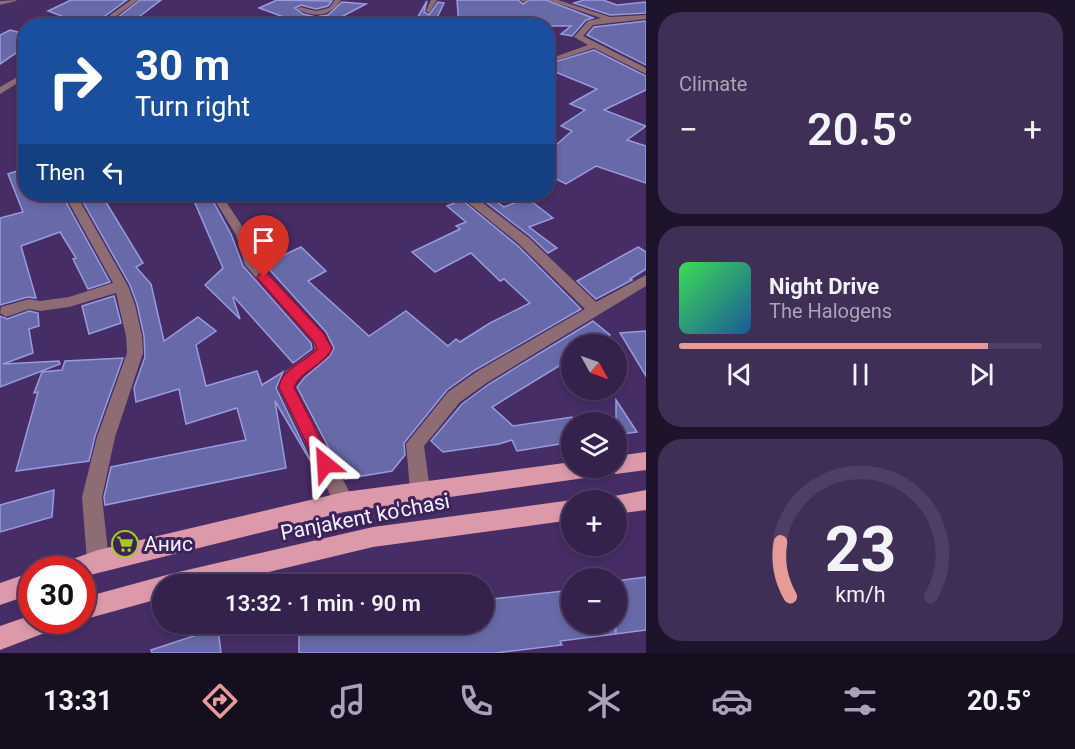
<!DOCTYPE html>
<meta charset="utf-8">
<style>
:root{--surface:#34224c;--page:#3f2f56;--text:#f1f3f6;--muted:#a9a4b5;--line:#4e3f64;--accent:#e69b98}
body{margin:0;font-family:Roboto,sans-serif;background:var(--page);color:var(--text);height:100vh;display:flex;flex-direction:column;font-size:22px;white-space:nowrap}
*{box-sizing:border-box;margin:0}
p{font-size:20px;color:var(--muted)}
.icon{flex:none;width:33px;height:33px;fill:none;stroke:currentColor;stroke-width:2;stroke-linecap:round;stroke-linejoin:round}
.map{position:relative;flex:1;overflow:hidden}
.sheet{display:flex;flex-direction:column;gap:12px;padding:12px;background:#1d132a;width:429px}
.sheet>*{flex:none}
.hud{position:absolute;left:18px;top:18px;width:537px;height:183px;border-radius:24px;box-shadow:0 3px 9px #0003,0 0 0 2px var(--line);background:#1a4fa0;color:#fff;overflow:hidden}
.needle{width:39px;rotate:130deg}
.fabs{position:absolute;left:561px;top:334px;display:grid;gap:12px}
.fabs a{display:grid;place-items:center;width:66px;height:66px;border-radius:50%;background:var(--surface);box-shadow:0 3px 9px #0003,0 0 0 2px var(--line);font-size:30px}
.speed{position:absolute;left:18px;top:556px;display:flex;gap:12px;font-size:30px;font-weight:700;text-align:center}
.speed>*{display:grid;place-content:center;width:78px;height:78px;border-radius:50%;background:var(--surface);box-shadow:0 3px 9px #0003,0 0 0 2px var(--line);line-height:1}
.speed .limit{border:9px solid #d22;background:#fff;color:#111}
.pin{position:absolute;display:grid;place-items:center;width:51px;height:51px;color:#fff;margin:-62px -26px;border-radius:50% 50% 50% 0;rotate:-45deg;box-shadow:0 0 6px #0007}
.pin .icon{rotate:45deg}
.me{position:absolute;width:66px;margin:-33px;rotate:333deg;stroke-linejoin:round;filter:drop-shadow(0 0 4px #0008)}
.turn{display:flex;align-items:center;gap:21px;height:126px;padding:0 18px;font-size:27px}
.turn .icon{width:78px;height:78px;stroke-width:2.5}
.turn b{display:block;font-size:42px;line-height:51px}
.then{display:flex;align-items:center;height:57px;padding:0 18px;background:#0003;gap:12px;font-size:22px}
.big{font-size:45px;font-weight:600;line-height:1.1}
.sheet .card{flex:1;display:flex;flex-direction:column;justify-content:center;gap:9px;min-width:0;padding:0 21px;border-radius:24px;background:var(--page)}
.sheet .dial{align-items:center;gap:0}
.dial svg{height:156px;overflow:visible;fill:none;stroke:var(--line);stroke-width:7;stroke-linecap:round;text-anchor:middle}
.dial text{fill:var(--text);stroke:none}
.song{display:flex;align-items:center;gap:18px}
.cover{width:72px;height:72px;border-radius:9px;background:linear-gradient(135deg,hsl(130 70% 55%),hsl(210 70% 35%))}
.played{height:6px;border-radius:3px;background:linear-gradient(90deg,var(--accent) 85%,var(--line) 85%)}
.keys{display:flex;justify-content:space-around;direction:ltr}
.heat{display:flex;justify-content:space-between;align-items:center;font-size:33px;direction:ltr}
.trip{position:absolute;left:152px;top:574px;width:342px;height:60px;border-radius:30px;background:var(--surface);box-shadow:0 3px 9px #0003,0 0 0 2px var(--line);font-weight:600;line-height:60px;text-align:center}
.menu{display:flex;height:96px;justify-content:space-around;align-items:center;background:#150e1e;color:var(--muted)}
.menu .icon{width:42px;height:42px}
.menu .active{color:var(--accent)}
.menu b{font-size:27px;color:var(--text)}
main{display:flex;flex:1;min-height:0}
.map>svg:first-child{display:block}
.building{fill:#6869a8;stroke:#999bde;stroke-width:1.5}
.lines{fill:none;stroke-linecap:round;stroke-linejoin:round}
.minor{fill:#8d6c74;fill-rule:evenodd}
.major{fill:#db99aa;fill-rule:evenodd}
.route{fill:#e11d48;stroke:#92132f;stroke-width:1.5}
.labels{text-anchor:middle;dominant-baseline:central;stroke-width:6;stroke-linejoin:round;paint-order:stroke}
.near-street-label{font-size:21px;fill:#f4effd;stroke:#3c235a}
.near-poi-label{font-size:21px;fill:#f4effd;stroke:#3c235a;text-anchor:start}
</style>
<main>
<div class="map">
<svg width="646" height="653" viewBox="0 0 646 653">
<rect width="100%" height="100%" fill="#462d65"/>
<!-- building -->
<g class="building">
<path d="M71 0H127L94 24 80 23 48 11Z"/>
<path d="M140 0H161L127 26 108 25Z"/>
<path d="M277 0 332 1 328 6 316 9 301 5 295 8 303 14 316 17 328 15 342 2 366 4 324 26H308L259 8Z"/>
<path d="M457 0H518L523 4 529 0H546L593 18 586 20 572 36 561 34 571 26H459Z"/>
<path d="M584 0H603L617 5 646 2V13L610 15 574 3Z"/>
<path d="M427 1 424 12 429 15 438 2 444 3 435 22 416 20Z"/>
<path d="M646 21V65L587 35 594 27Z"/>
<path d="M10 30 26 34V46L0 64V35Z"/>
<path d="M594 50 646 76V90L604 110 646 126 627 140 646 146V183L596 166 566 184 548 175V152L572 131 561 126 585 110 570 104 597 89 548 69V64Z"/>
<path d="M26 168V194H101L143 263 136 267 151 284 164 341 198 317 216 331 196 345 206 386 257 371 262 385 283 372 276 388 314 467 275 401 286 468 105 505 104 497 111 467 246 440 237 408 186 424 179 389 136 402 134 388 145 357 144 336 137 304 130 285 83 202 76 197 68 201 67 204 110 282 88 289 73 259 76 258 60 232 21 246 36 298 28 297 0 305V218L23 212 8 174Z"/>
<path d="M191 194H209L231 234 243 266 311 343 312 349 293 363 234 297 233 298 240 319 205 285 223 268Z"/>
<path d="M479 194H486L504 207 527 198 553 218 529 227 557 248 548 253 530 236 478 196Z"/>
<path d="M462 200 518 246 581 309 475 370 447 390 404 443 405 455 392 471 345 479 297 387 304 378 330 356 334 348 326 332 257 256 274 248 282 256 301 247 326 271 308 281 369 336 406 311 448 346 456 339 460 342 490 323 530 303 504 279 500 281 471 253 435 272 412 252 460 229 456 226 466 222 447 206Z"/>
<path d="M638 247 646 252V269L630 279 632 280 596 299 577 281Z"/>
<path d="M114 296 121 323 89 334 82 306Z"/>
<path d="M29 311 38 313 39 326 29 329 33 353 3 364 59 361 60 364 0 387V316L7 319Z"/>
<path d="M593 321 610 335 593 345H572V358L492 407 513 426 572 417V442L517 451 512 440 499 444 443 452 431 441 462 404 489 384Z"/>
<path d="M646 331V376L620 333Z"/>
<path d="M123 358 95 436 89 461 16 471 38 392 34 393 42 372 62 370 65 361Z"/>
<path d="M616 400 637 432 616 435Z"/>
<path d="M54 490 52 517 0 532V505Z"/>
<path d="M646 577V630L616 634V581Z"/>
<path d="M572 590V624H615V634L560 641 562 645 495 653H299V635L365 631 366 634 424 624H483V600Z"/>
<path d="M218 628 221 653H152L151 650Z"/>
</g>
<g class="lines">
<!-- minor -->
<g class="minor">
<path d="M17 0 16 1 0 5V1Z"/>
<path d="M131 0H138L103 26H95Z"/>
<path d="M335 0H341C330 17 315 18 297 9L300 7 316 11 329 8Z"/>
<path d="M431 0H437L429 13 426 11Z"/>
<path d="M520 0H527L524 2Z"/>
<path d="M548 0H558L610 17 646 15V19L593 25 583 36 646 68V74L594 48 549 63V59L588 45 574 37 588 21 601 18Z"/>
<path d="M26 72V78L0 94V87Z"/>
<path d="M211 194H221L248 235 256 260 324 334 332 349C323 366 302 370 294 387L351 495 354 502 351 509 344 512 337 509 278 387 286 371 315 350 313 342 245 265 236 235Z"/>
<path d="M477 194 475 197 529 238 596 302 646 275V286L488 382 460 402 424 446 430 490 427 497 420 500 413 497 410 490 406 444 448 392 476 372 585 309 519 244 461 197 465 194Z"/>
<path d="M75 199 81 203 128 286 135 305 142 336 143 353 115 437 102 497 109 561 105 568 98 572 91 568 87 561 82 497 97 437 127 353 126 336 116 293 69 307 40 311 29 309 6 317 0 313 1 307 29 299 40 301 69 297 113 283 69 203Z"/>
</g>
<!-- major -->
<g class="major">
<path d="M646 452V470L616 474 609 471 608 468H616V456Z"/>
<path d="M572 462V468H601L599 474 592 477 344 512 82 577V570H61L64 562 98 550 344 492Z"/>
<path d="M646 490V510L616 514V501H607L609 497Z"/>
<path d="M572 500 574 501H572V520L373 547 215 585H162V598L82 620V598L170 574 373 527Z"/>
<path d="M32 572V594L0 605V583Z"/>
<path d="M32 615V621H58L55 629 0 650V626Z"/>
</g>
</g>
<!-- route -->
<path class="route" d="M264 272 268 274 324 334 332 349C323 366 301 371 294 387L333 464 331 469 325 472 319 469 279 387C282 368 305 362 317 349L314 342 259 280 257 277 259 274Z"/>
<!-- icons -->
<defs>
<symbol id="supermarket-ring" viewBox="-11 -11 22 22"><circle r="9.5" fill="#3c235a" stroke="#a4c824" stroke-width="1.5"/><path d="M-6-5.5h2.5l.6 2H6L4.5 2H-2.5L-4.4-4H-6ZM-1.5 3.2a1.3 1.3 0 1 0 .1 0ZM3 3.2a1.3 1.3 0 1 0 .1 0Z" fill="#a4c824"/></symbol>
</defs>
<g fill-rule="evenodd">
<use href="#supermarket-ring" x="110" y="529" width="30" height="30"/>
</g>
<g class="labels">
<!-- near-street labels -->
<g class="near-street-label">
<text transform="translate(365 517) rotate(-11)">Panjakent ko'chasi</text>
</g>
<!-- near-poi labels -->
<g class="near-poi-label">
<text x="144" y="544">Анис</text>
</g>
</g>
</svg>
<div class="fabs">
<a><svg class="needle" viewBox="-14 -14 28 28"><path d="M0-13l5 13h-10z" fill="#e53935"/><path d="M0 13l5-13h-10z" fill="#a9a4b5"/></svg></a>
<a><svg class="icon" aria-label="layers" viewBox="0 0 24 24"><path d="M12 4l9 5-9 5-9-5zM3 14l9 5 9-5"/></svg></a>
<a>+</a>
<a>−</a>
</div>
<div class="speed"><div class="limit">30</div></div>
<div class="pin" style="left:264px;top:277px;background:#d93025"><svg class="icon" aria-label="arrive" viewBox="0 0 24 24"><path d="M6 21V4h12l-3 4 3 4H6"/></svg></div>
<svg class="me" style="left:325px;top:464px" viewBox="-20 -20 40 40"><path d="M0-17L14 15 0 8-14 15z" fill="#e11d48" stroke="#fff" stroke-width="4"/></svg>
<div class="trip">13:32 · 1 min · 90 m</div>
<div class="hud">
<div class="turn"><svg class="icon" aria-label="right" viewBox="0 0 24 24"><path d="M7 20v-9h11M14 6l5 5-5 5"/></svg><div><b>30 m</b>Turn right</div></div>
<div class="then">Then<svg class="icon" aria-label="left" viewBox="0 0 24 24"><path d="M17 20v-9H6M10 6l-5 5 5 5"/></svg></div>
</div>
</div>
<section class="sheet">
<div class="card"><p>Climate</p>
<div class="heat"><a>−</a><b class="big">20.5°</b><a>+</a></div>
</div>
<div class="card">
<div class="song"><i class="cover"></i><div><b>Night Drive</b><p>The Halogens</p></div></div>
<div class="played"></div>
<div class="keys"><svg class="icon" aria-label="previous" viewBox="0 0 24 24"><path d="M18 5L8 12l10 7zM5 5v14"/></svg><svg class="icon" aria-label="pause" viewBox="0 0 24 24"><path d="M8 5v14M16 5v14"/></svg><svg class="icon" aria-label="next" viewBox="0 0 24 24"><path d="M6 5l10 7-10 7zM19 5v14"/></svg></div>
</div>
<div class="card dial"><svg viewBox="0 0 100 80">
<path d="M14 69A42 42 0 1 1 86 69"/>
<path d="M14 69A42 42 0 0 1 9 41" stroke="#e69b98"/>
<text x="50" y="56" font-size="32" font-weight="700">23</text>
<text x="50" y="72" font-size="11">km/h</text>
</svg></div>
</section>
</main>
<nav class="menu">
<b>13:31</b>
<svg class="icon active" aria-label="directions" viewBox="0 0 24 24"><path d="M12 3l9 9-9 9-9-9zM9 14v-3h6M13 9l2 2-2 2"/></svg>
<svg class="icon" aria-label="music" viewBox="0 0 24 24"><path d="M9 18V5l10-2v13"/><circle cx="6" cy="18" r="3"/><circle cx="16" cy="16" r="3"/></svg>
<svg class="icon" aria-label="phone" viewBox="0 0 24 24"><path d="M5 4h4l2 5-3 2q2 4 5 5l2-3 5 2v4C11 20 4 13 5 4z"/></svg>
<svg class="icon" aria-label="climate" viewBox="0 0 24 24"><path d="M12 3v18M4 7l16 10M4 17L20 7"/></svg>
<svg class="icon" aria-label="car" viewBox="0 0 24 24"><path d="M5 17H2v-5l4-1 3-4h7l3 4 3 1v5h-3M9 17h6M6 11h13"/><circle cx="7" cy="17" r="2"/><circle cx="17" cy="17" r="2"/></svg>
<svg class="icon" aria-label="filters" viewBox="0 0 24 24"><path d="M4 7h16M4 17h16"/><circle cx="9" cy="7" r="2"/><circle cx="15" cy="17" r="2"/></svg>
<b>20.5°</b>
</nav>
